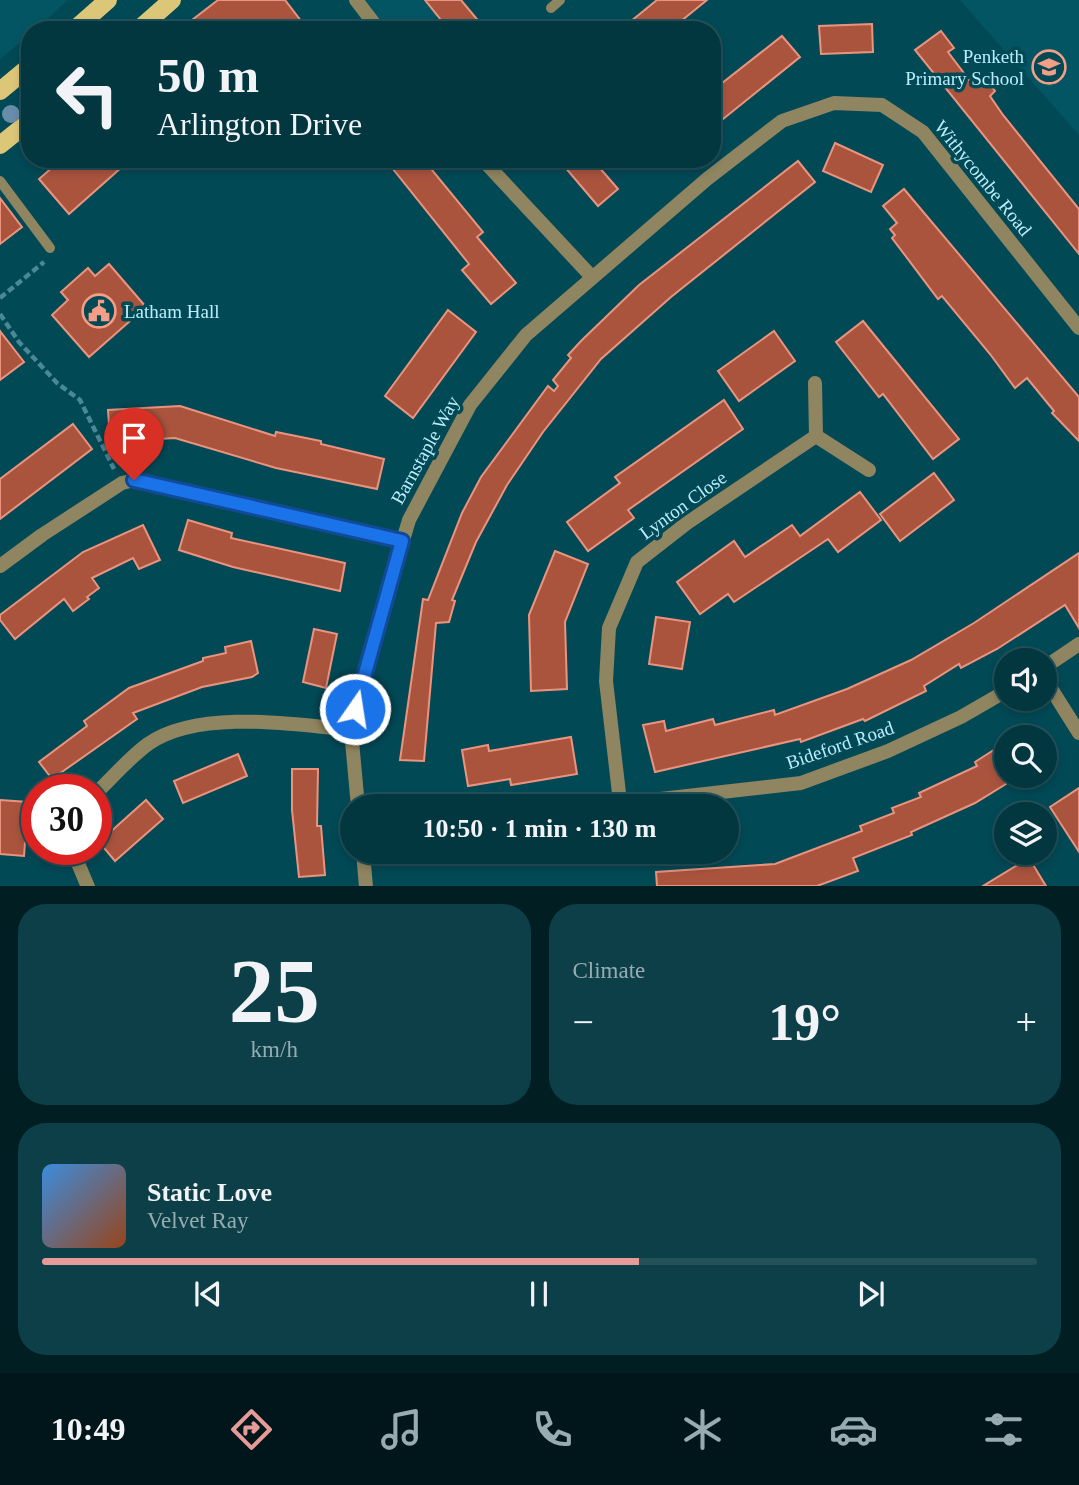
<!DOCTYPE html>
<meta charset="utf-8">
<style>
:root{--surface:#023740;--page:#0c3f47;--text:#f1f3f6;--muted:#96acb1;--line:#235159;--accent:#e69b98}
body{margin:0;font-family:Georgia,serif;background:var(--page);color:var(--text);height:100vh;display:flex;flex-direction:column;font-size:26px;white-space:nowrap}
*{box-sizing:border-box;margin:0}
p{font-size:23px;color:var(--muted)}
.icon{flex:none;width:38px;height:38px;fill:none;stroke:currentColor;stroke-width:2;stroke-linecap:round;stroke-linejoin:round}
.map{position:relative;height:886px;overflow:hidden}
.drawer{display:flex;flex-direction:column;gap:18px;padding:18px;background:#011e23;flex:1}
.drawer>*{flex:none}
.guide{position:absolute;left:21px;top:21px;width:700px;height:147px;border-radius:28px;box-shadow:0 4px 10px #0003,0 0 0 2px var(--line);background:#023740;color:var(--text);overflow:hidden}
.tools{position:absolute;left:994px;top:648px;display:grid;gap:14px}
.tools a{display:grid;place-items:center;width:63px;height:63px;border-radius:50%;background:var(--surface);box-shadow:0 4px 10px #0003,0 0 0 2px var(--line);font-size:35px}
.speed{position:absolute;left:21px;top:774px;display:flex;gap:14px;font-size:35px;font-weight:700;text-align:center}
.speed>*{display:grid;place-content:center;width:91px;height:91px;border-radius:50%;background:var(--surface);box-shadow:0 4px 10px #0003,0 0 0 2px var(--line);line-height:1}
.speed .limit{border:10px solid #d22;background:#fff;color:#111}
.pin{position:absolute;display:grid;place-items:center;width:60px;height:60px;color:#fff;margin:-72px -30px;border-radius:50% 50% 50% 0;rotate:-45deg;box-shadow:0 0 7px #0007}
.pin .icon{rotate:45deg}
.me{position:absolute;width:77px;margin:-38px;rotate:13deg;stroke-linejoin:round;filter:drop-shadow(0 0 5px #0008)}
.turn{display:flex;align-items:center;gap:24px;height:147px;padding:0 21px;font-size:32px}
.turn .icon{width:91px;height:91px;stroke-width:2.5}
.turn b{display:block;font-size:49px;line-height:60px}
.big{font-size:52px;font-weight:700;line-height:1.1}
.drawer .widget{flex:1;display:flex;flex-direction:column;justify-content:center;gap:10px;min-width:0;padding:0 24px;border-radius:28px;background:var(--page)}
.drawer .dial{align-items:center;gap:0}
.dial b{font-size:91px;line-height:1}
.song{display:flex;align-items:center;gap:21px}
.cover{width:84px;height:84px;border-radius:10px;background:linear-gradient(135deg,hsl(210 70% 55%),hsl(20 70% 35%))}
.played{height:7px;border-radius:4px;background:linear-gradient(90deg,var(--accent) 60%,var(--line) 60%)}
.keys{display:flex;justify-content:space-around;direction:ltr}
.heat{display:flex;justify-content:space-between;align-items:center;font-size:38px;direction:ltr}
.drawer .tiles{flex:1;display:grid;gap:18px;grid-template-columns:1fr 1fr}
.widget:last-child{grid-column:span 2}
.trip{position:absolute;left:340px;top:794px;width:399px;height:70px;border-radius:35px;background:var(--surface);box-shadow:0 4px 10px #0003,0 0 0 2px var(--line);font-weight:700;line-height:70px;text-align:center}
.tabs{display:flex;height:112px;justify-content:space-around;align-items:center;background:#01161a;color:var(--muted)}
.tabs .icon{width:49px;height:49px}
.tabs .selected{color:var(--accent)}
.tabs b{font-size:32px;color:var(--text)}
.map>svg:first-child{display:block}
.built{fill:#045563}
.building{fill:#aa543e;stroke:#ea947f;stroke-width:2}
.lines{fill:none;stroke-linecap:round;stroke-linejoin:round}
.path{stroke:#498895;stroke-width:4.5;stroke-dasharray:7 3.5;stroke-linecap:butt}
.service{stroke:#8f8560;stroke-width:10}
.minor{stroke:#8f8560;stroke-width:14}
.primary{stroke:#dcc779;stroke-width:18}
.tree{fill:#688daa}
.route-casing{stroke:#114b97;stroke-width:18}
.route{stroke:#1a73e8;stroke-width:12}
.labels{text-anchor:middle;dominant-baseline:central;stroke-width:7;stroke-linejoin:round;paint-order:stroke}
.poi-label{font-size:19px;fill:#bbedfa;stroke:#024956;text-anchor:end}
.street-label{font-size:19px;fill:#bbedfa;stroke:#024956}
</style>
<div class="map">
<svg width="1079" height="887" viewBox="0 0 1079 887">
<rect width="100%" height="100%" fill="#024956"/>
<!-- built -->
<g class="built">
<path d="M0 0H68L35 30H30V34L0 59Z"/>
<path d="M351 0H455L422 30H375Z"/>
<path d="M960 0H1079V135Z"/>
</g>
<!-- building -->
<g class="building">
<path d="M218 0H285L308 30H179Z"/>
<path d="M425 0H461L486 30H449Z"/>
<path d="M657 0H707L670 30H620Z"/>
<path d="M872 24 873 52 821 54 819 26Z"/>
<path d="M941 31 954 48 948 52 973 85 983 76 995 91 990 96 1003 115 1079 209V254L915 50Z"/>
<path d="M782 36 800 57 712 128V91Z"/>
<path d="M835 143 883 165 871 192 823 171Z"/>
<path d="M62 159H131L69 214 39 179Z"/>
<path d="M385 159H423L483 232 477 237 516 283 491 304 462 270 469 264Z"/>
<path d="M558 159H592L618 189 598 206Z"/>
<path d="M798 161 815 182 671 297 601 359 543 432 507 485 476 542 452 600 455 601 449 622 436 623 424 761 400 760 423 599 428 600 462 513 481 477 548 386 554 391 558 386 553 380 571 358 568 355 582 340 639 285Z"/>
<path d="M904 189 1079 397V441L1052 413 1054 411 1027 378 1015 388 990 354 942 296 938 299 892 238 895 235 890 229 897 223 883 206Z"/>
<path d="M0 198 22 227 0 244Z"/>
<path d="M109 264 146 307 89 357 52 315 68 300 61 292 88 268 95 276Z"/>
<path d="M448 310 476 332 413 418 385 396Z"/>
<path d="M863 321 959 439 933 459 883 394 879 397 836 342Z"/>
<path d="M0 331 24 362 0 380Z"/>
<path d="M774 331 795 361 739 401 718 371Z"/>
<path d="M724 400 743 429 628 510 634 518 588 551 567 522 620 483 615 477Z"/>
<path d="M180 406 275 436 276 432 321 441V444L384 459 377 489 276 468 175 438 110 442 108 410Z"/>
<path d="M73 424 92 449 0 519V479Z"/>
<path d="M934 473 954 500 900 541 880 514Z"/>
<path d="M860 492 881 520 838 552 828 539 734 602 728 594 700 614 677 582 734 541 745 557 792 525 800 536Z"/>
<path d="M188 520 232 533 231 538 345 563 340 591 233 567 179 550Z"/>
<path d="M143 525 160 560 139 569 133 558 92 578 99 588 87 597 89 599 73 611 64 599 15 639 0 620V615L83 552Z"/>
<path d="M555 551 588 564 565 622 567 689 531 691 529 615Z"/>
<path d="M1079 553V628L1065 605 997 649 961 668 959 664 924 686 926 691 865 721 863 719 801 742 800 739 655 772 643 725 664 721 666 731 713 719 715 725 774 710 775 715 847 689 911 660 974 623Z"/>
<path d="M656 617 690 622 682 669 649 664Z"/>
<path d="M314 629 337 634 326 688 303 682Z"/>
<path d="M251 641 258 673 252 677 202 687 133 713 137 719 52 779 39 762 87 726 84 721 129 688 203 661V658L226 653 225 647Z"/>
<path d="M571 737 577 774 511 785 510 779 468 786 462 750 488 745 489 751Z"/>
<path d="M1006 742V784L975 803 911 832 912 835 853 858 858 871 817 886H657L656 872 775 864 862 831 860 826 894 813 892 808 921 797 919 793 977 766 975 762Z"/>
<path d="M238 754 247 776 183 803 174 781Z"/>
<path d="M292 769H318L317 826H321L325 875 299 877 292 810Z"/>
<path d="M1079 788V852L1050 807Z"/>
<path d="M0 800 28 802 24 856 0 854Z"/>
<path d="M146 800 163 819 115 861 99 842Z"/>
<path d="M1029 858 1046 886H983Z"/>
</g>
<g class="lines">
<!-- path -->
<g class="path">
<path d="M0 298 44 262"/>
<path d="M0 314 19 342 57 383 80 400 114 469"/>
</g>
<!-- service -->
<g class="service">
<path d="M551 8 560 0"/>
<path d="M0 181 50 248"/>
</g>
<!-- minor -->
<g class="minor">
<path d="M356 0 379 30"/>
<path d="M482 159 591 276"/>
<path d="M815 383 816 436 869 470"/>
<path d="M0 566 42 535 122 483 134 480 402 541"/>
<path d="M1045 667 1079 644"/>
<path d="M1045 679 1079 733"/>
<path d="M96 793C113 777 129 758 148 744 198 709 293 724 351 730"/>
<path d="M620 802 606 681 609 628 637 562 687 523 816 436"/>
<path d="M358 807 351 730 365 668 409 520 470 405 526 335 707 179 782 121 834 103 882 105 923 132 1079 328"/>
<path d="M590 807 801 783 888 751 961 717 1006 691"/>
<path d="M72 849 88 887"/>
<path d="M363 852 366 887"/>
</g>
<!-- primary -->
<g class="primary">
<path d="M74 30 108 0"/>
<path d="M138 30 172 0"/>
<path d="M0 91 30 66"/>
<path d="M0 145 30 121"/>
</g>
</g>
<!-- trees -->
<circle class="tree" cx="11" cy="114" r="9"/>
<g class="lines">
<defs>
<path id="route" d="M134 480 402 541 355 709"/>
</defs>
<!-- route casing -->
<use href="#route" class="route-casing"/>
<!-- route -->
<use href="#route" class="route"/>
</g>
<!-- icons -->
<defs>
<symbol id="school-ring" viewBox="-11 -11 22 22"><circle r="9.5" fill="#024956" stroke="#f49e88" stroke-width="1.5"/><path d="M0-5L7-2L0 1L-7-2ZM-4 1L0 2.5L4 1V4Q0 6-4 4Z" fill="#f49e88"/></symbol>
<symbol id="civic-ring" viewBox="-11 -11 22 22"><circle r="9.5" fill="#024956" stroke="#f49e88" stroke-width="1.5"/><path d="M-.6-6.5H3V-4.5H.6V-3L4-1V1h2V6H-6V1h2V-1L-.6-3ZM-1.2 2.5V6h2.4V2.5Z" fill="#f49e88"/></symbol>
</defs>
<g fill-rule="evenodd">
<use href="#school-ring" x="1030" y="48" width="38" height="38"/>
<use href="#civic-ring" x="80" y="292" width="38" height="38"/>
</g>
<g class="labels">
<!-- poi labels -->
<g class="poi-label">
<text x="1024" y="56">Penketh<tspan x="1024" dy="22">Primary School</tspan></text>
<text x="124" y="311" text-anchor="start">Latham Hall</text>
</g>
<!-- street labels -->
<g class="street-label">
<text transform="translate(983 178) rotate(51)">Withycombe Road</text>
<text transform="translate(425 450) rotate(-61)">Barnstaple Way</text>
<text transform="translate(683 505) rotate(-36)">Lynton Close</text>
<text transform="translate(840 745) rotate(-19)">Bideford Road</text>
</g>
</g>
</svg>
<div class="tools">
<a><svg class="icon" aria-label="sound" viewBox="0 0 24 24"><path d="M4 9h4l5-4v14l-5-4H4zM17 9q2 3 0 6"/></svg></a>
<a><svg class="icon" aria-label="search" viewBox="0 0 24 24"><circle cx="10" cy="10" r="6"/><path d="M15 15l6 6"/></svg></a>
<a><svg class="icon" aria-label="layers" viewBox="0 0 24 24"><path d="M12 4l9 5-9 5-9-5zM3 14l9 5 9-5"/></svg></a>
</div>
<div class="speed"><div class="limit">30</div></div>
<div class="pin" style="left:134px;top:480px;background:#d93025"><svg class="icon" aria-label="arrive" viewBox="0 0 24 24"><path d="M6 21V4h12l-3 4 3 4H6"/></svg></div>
<svg class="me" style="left:355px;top:709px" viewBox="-20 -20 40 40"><circle r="17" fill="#1a73e8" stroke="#fff" stroke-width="3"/><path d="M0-11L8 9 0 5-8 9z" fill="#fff"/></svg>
<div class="trip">10:50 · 1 min · 130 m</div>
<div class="guide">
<div class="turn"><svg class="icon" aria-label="left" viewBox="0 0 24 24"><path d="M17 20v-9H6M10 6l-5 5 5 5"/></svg><div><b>50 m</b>Arlington Drive</div></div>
</div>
</div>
<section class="drawer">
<div class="tiles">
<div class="widget dial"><b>25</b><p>km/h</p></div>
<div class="widget"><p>Climate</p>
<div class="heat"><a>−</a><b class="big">19°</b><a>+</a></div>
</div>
<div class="widget">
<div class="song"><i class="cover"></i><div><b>Static Love</b><p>Velvet Ray</p></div></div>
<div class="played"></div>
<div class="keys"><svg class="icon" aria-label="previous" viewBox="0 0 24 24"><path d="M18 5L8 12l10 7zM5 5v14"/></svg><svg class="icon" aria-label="pause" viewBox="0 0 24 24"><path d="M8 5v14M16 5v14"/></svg><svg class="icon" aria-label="next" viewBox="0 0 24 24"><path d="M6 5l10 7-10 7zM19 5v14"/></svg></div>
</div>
</div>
</section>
<nav class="tabs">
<b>10:49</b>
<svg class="icon selected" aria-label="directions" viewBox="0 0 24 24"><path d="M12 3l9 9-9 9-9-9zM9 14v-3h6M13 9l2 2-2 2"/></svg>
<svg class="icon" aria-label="music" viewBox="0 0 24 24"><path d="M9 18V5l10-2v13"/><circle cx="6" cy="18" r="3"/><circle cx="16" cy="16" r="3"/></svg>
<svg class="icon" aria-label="phone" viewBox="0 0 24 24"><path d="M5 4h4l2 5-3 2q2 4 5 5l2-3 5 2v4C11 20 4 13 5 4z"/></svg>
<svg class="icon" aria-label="climate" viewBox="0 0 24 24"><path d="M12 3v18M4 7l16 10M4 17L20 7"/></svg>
<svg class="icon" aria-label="car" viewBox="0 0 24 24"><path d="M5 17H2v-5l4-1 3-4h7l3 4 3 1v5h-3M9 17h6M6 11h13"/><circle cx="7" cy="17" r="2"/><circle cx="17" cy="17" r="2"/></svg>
<svg class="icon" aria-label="filters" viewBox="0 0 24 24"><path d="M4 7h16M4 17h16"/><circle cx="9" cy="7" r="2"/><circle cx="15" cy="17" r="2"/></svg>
</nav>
